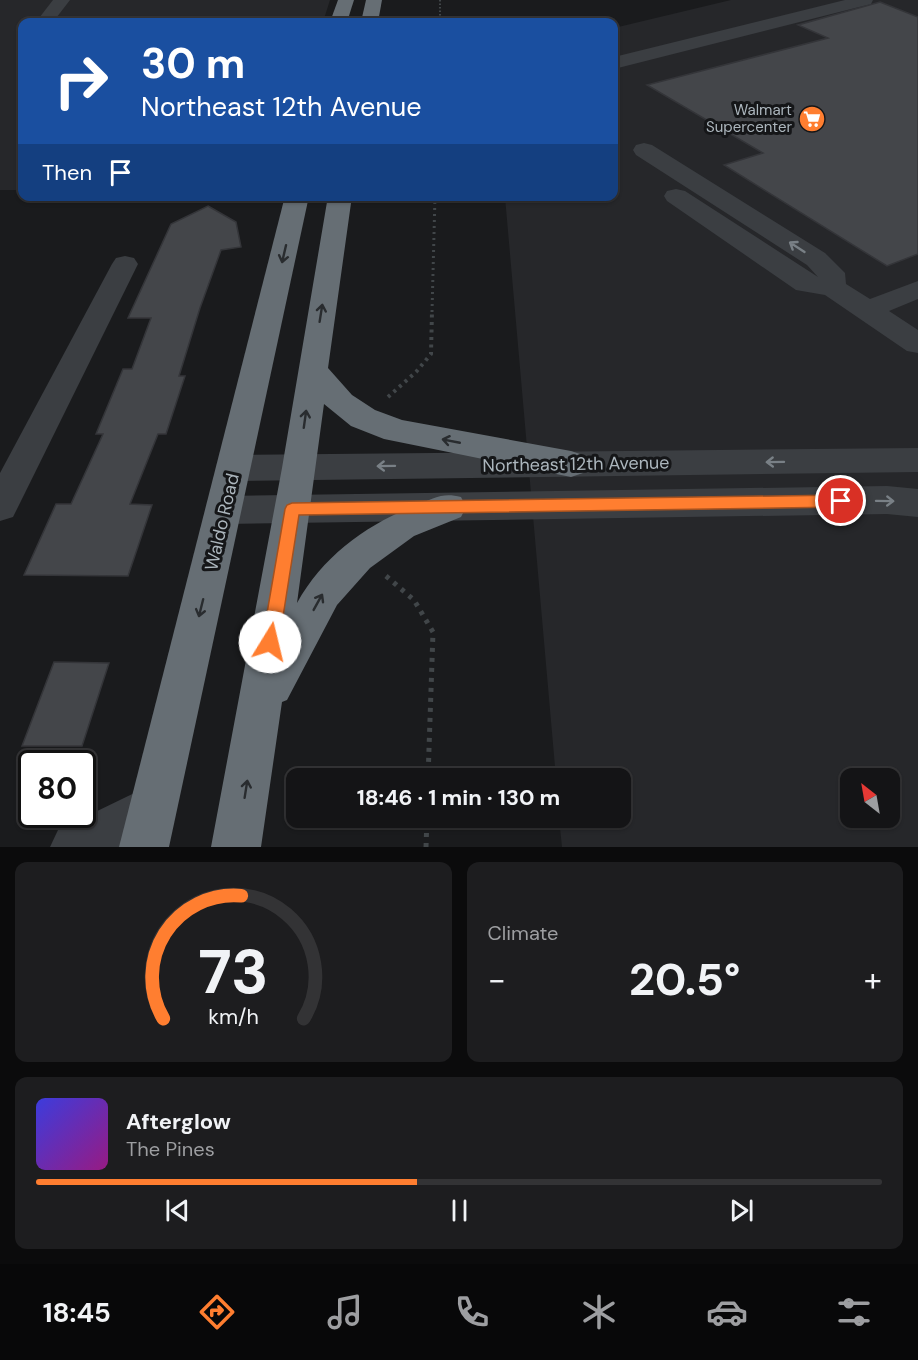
<!DOCTYPE html>
<meta charset="utf-8">
<style>
:root{--surface:#141416;--page:#1d1d1f;--text:#f1f3f6;--muted:#9d9ea1;--line:#333335;--accent:#ff7e30}
body{margin:0;font-family:"DM Sans",sans-serif;background:var(--page);color:var(--text);height:100vh;display:flex;flex-direction:column;font-size:22px;white-space:nowrap}
*{box-sizing:border-box;margin:0}
p{font-size:20px;color:var(--muted)}
.icon{flex:none;width:33px;height:33px;fill:none;stroke:currentColor;stroke-width:2;stroke-linecap:round;stroke-linejoin:round}
.map{position:relative;height:847px;overflow:hidden}
.details{display:flex;flex-direction:column;gap:15px;padding:15px;background:#0b0b0c;flex:1}
.details>*{flex:none}
.top-card{position:absolute;left:18px;top:18px;width:600px;height:183px;border-radius:12px;box-shadow:0 2px 4px #0004,0 0 0 2px var(--line);background:#1a4fa0;color:#fff;overflow:hidden}
.needle{width:39px;rotate:329deg}
.tools{position:absolute;left:840px;top:768px;display:grid;gap:12px}
.tools a{display:grid;place-items:center;width:60px;height:60px;border-radius:12px;background:var(--surface);box-shadow:0 2px 4px #0004,0 0 0 2px var(--line);font-size:30px}
.speed{position:absolute;left:18px;top:750px;display:flex;gap:12px;font-size:30px;font-weight:700;text-align:center}
.speed>*{display:grid;place-content:center;width:78px;height:78px;border-radius:50%;background:var(--surface);box-shadow:0 2px 4px #0004,0 0 0 2px var(--line);line-height:1}
.speed .limit{border:3px solid #111;border-radius:9px;background:#fff;color:#111}
.pin{position:absolute;display:grid;place-items:center;width:51px;height:51px;color:#fff;margin:-26px;border:3px solid #fff;border-radius:50%;box-shadow:0 2px 6px #0007}
.me{position:absolute;width:66px;margin:-33px;rotate:9deg;stroke-linejoin:round;filter:drop-shadow(0 0 4px #0008)}
.turn{display:flex;align-items:center;gap:21px;height:126px;padding:0 24px;font-size:27px}
.turn .icon{width:78px;height:78px;stroke-width:2.5}
.turn b{display:block;font-size:42px;line-height:51px}
.then{display:flex;align-items:center;height:57px;padding:0 24px;background:#0003;gap:12px;font-size:22px}
.big{font-size:45px;font-weight:700;line-height:1.1}
.details .card{flex:1;display:flex;flex-direction:column;justify-content:center;gap:9px;min-width:0;padding:0 21px;border-radius:12px;background:var(--page)}
.details .dial{align-items:center;gap:0}
.dial svg{height:156px;overflow:visible;fill:none;stroke:var(--line);stroke-width:7;stroke-linecap:round;text-anchor:middle}
.dial text{fill:var(--text);stroke:none}
.song{display:flex;align-items:center;gap:18px}
.cover{width:72px;height:72px;border-radius:9px;background:linear-gradient(135deg,hsl(240 70% 55%),hsl(310 70% 35%))}
.played{height:6px;border-radius:3px;background:linear-gradient(90deg,var(--accent) 45%,var(--line) 45%)}
.keys{display:flex;justify-content:space-around;direction:ltr}
.heat{display:flex;justify-content:space-between;align-items:center;font-size:33px;direction:ltr}
.details .tiles{flex:1;display:grid;gap:15px;grid-template-columns:1fr 1fr}
.card:last-child{grid-column:span 2}
.trip{position:absolute;left:286px;top:768px;width:345px;height:60px;border-radius:12px;background:var(--surface);box-shadow:0 2px 4px #0004,0 0 0 2px var(--line);font-weight:700;line-height:60px;text-align:center}
.tab-bar{display:flex;height:96px;justify-content:space-around;align-items:center;background:#080809;color:var(--muted)}
.tab-bar .icon{width:42px;height:42px}
.tab-bar .active{color:var(--accent)}
.tab-bar b{font-size:27px;color:var(--text)}
.map>svg:first-child{display:block}
.built{fill:#26272a;fill-rule:evenodd}
.building{fill:#44464a;stroke:#343539;stroke-width:1.5}
.lines{fill:none;stroke-linecap:round;stroke-linejoin:round}
.path-far3{stroke:#414649;stroke-width:2;stroke-dasharray:1.5 2;stroke-linecap:butt}
.path-far2{stroke:#414649;stroke-width:3;stroke-dasharray:2 4;stroke-linecap:butt}
.path-far1{stroke:#414649;stroke-width:4;stroke-dasharray:3 4.5;stroke-linecap:butt}
.path{stroke:#414649;stroke-width:5;stroke-dasharray:4 6;stroke-linecap:butt}
.minor{fill:#3b3e42;fill-rule:evenodd}
.highway{fill:#666e74;fill-rule:evenodd}
.oneway{stroke:#798086}
.oneway2{stroke:#292c2f}
.route{fill:#ff7e30;stroke:#a6521f;stroke-width:1.5}
.labels{text-anchor:middle;dominant-baseline:central;stroke-width:6;stroke-linejoin:round;paint-order:stroke}
.far-poi-label{font-size:15px;fill:#acb6bd;stroke:#151618;text-anchor:end}
.street-label{font-size:18px;fill:#acb6bd;stroke:#151618}
</style>
<div class="map">
<svg width="918" height="847" viewBox="0 0 918 847">
<rect width="100%" height="100%" fill="#1a1b1d"/>
<!-- built -->
<g class="built">
<path d="M0 0H330L323 22H22V190H0Z"/>
<path d="M731 0H918V847H562L559 818H621V778H556L505 197 614 196V28ZM850 778H890V818H850Z"/>
</g>
<!-- building -->
<g class="building">
<path d="M880 2 918 17V254L887 266 724 165 763 153 647 85 828 38 798 25Z"/>
<path d="M208 206 236 222 241 247 221 250 200 308 179 376H185L166 434H158L130 504 152 505 128 576 24 575 56 504H71L103 434H96L123 369H132L151 318H128L171 224Z"/>
<path d="M54 662 109 663 82 746H22Z"/>
</g>
<g class="lines">
<!-- path-far3 -->
<path class="path-far3" d="M440 0V22"/>
<!-- path-far2 -->
<path class="path-far2" d="M432 312 435 196"/>
<!-- path-far1 -->
<path class="path-far1" d="M388 397 416 372 431 354 432 311"/>
<!-- path -->
<g class="path">
<path d="M386 576 414 600 433 632 428 778"/>
<path d="M426 847 427 818"/>
</g>
<!-- minor -->
<g class="minor">
<path d="M53 0H70L53 22H36Z"/>
<path d="M845 0H873L871 4 614 69V57Z"/>
<path d="M644 143 652 145 825 253 845 273 846 284 870 299 918 281V299L889 311 918 330V353L907 351 825 295 796 290 667 201 664 196 667 191 676 189 685 191 818 277 807 265 636 155 633 150 636 145Z"/>
<path d="M125 256 134 258 138 264 18 507 13 517 0 521V473L112 264 116 258Z"/>
<path d="M918 448V472L235 481 223 477 218 468 223 459 235 455Z"/>
<path d="M887 486 918 489V517L887 514 225 524 212 520 207 510 212 500 225 496Z"/>
<path d="M153 784 170 791 177 808 170 825 127 847H50L58 830Z"/>
</g>
<!-- highway -->
<g class="highway">
<path d="M338 0H354L347 22H330Z"/>
<path d="M366 0H382L378 22H361Z"/>
<path d="M285 196H309L169 847H119Z"/>
<path d="M328 196H352L328 368 352 395 375 410 402 420 571 451 583 455 588 464 583 473 571 477 384 439 351 426 324 404 297 603C323 556 367 524 417 505 434 498 443 492 461 497L466 507 461 517 414 536 370 568 337 605 287 700 282 702 261 847H211L282 468Z"/>
</g>
</g>
<!-- one-way arrows -->
<defs><path id="oneway-shaft" d="M-6 0H5M1.5-3L5.5 0L1.5 3" fill="none" stroke-width="1.6" stroke-linecap="round" stroke-linejoin="round" transform="scale(1.5)"/></defs>
<g class="oneway">
<use href="#oneway-shaft" transform="translate(797 247) rotate(-147)"/>
<use href="#oneway-shaft" transform="translate(775 462) rotate(179)"/>
<use href="#oneway-shaft" transform="translate(386 466) rotate(179)"/>
<use href="#oneway-shaft" transform="translate(885 501) rotate(1)"/>
</g>
<g class="oneway2">
<use href="#oneway-shaft" transform="translate(284 254) rotate(103)"/>
<use href="#oneway-shaft" transform="translate(321 313) rotate(-81)"/>
<use href="#oneway-shaft" transform="translate(305 419) rotate(-82)"/>
<use href="#oneway-shaft" transform="translate(451 441) rotate(-169)"/>
<use href="#oneway-shaft" transform="translate(318 602) rotate(-61)"/>
<use href="#oneway-shaft" transform="translate(201 608) rotate(104)"/>
<use href="#oneway-shaft" transform="translate(246 789) rotate(-81)"/>
</g>
<!-- route -->
<path class="route" d="M841 495 846 497 848 501 846 505 841 507 299 515 279 642 276 647 270 649 264 647 262 642 285 509 287 505 292 503Z"/>
<!-- icons -->
<defs>
<symbol id="supermarket-disc" viewBox="-11 -11 22 22"><circle r="9.5" fill="#ff7e30" stroke="#151618"/><path d="M-6-5.5h2.5l.6 2H6L4.5 2H-2.5L-4.4-4H-6ZM-1.5 3.2a1.3 1.3 0 1 0 .1 0ZM3 3.2a1.3 1.3 0 1 0 .1 0Z" fill="#fff"/></symbol>
</defs>
<g fill-rule="evenodd">
<use href="#supermarket-disc" x="797" y="104" width="30" height="30"/>
</g>
<g class="labels">
<!-- far-poi labels -->
<g class="far-poi-label">
<text x="792" y="110">Walmart<tspan x="792" dy="17">Supercenter</tspan></text>
</g>
<!-- street labels -->
<g class="street-label">
<text transform="translate(576 464) rotate(-1)">Northeast 12th Avenue</text>
<text transform="translate(222 522) rotate(-77)">Waldo Road</text>
</g>
</g>
</svg>
<div class="tools">
<a><svg class="needle" viewBox="-14 -14 28 28"><path d="M0-13l5 13h-10z" fill="#e53935"/><path d="M0 13l5-13h-10z" fill="#9d9ea1"/></svg></a>
</div>
<div class="speed"><div class="limit">80</div></div>
<div class="pin" style="left:841px;top:501px;background:#d93025"><svg class="icon" aria-label="arrive" viewBox="0 0 24 24"><path d="M6 21V4h12l-3 4 3 4H6"/></svg></div>
<svg class="me" style="left:270px;top:642px" viewBox="-20 -20 40 40"><circle r="19" fill="#fff"/><path d="M0-13L10 11 0 6-10 11z" fill="#ff7e30"/></svg>
<div class="trip">18:46 · 1 min · 130 m</div>
<div class="top-card">
<div class="turn"><svg class="icon" aria-label="right" viewBox="0 0 24 24"><path d="M7 20v-9h11M14 6l5 5-5 5"/></svg><div><b>30 m</b>Northeast 12th Avenue</div></div>
<div class="then">Then<svg class="icon" aria-label="arrive" viewBox="0 0 24 24"><path d="M6 21V4h12l-3 4 3 4H6"/></svg></div>
</div>
</div>
<section class="details">
<div class="tiles">
<div class="card dial"><svg viewBox="0 0 100 80">
<path d="M14 69A42 42 0 1 1 86 69"/>
<path d="M14 69A42 42 0 0 1 54 6" stroke="#ff7e30"/>
<text x="50" y="56" font-size="32" font-weight="700">73</text>
<text x="50" y="72" font-size="11">km/h</text>
</svg></div>
<div class="card"><p>Climate</p>
<div class="heat"><a>−</a><b class="big">20.5°</b><a>+</a></div>
</div>
<div class="card">
<div class="song"><i class="cover"></i><div><b>Afterglow</b><p>The Pines</p></div></div>
<div class="played"></div>
<div class="keys"><svg class="icon" aria-label="previous" viewBox="0 0 24 24"><path d="M18 5L8 12l10 7zM5 5v14"/></svg><svg class="icon" aria-label="pause" viewBox="0 0 24 24"><path d="M8 5v14M16 5v14"/></svg><svg class="icon" aria-label="next" viewBox="0 0 24 24"><path d="M6 5l10 7-10 7zM19 5v14"/></svg></div>
</div>
</div>
</section>
<nav class="tab-bar">
<b>18:45</b>
<svg class="icon active" aria-label="directions" viewBox="0 0 24 24"><path d="M12 3l9 9-9 9-9-9zM9 14v-3h6M13 9l2 2-2 2"/></svg>
<svg class="icon" aria-label="music" viewBox="0 0 24 24"><path d="M9 18V5l10-2v13"/><circle cx="6" cy="18" r="3"/><circle cx="16" cy="16" r="3"/></svg>
<svg class="icon" aria-label="phone" viewBox="0 0 24 24"><path d="M5 4h4l2 5-3 2q2 4 5 5l2-3 5 2v4C11 20 4 13 5 4z"/></svg>
<svg class="icon" aria-label="climate" viewBox="0 0 24 24"><path d="M12 3v18M4 7l16 10M4 17L20 7"/></svg>
<svg class="icon" aria-label="car" viewBox="0 0 24 24"><path d="M5 17H2v-5l4-1 3-4h7l3 4 3 1v5h-3M9 17h6M6 11h13"/><circle cx="7" cy="17" r="2"/><circle cx="17" cy="17" r="2"/></svg>
<svg class="icon" aria-label="filters" viewBox="0 0 24 24"><path d="M4 7h16M4 17h16"/><circle cx="9" cy="7" r="2"/><circle cx="15" cy="17" r="2"/></svg>
</nav>
